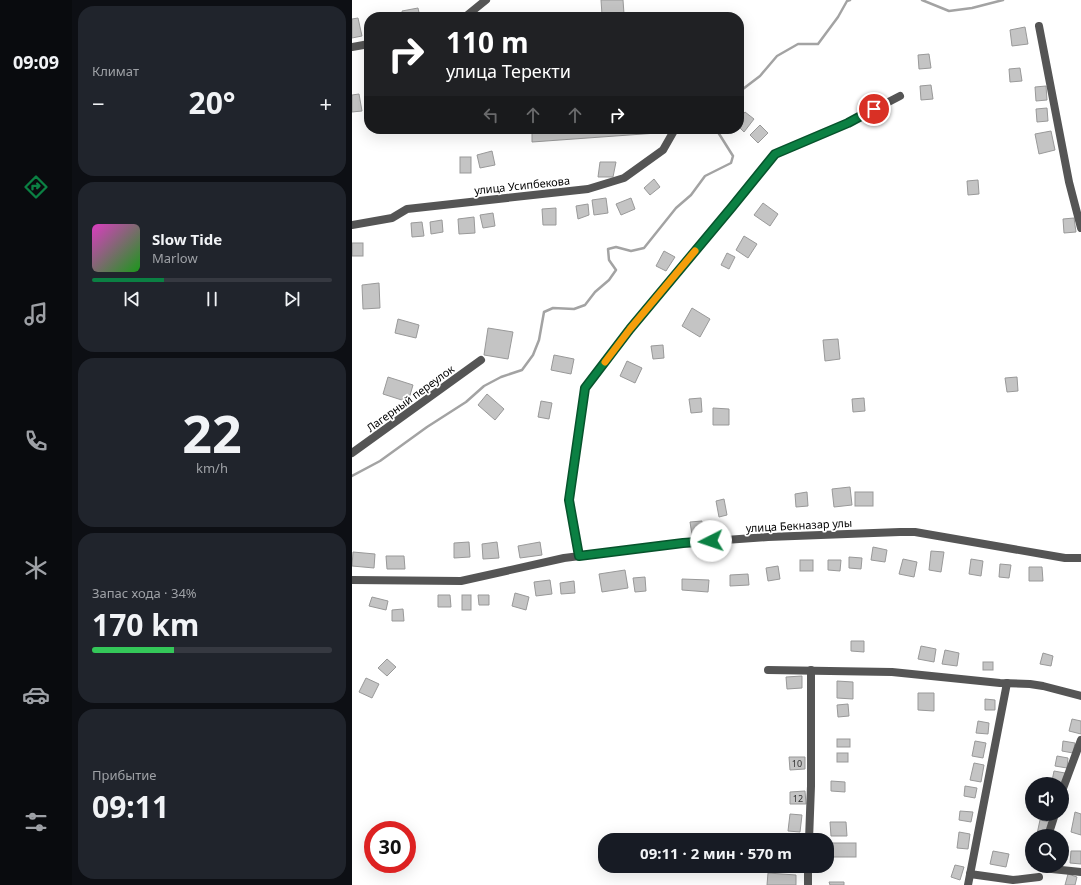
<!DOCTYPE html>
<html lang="ru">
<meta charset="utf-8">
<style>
:root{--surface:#171b24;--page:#20242c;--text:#f1f3f6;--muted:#9ea1a6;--line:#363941;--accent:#0b8043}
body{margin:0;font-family:"Noto Sans",sans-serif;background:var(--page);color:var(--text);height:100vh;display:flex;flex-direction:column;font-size:15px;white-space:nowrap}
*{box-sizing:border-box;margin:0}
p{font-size:13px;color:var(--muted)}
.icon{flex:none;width:22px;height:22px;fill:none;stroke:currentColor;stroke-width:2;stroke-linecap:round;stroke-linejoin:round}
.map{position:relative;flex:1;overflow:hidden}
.side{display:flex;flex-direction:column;gap:6px;padding:6px;background:#0d0f14;width:280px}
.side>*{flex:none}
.hud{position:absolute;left:12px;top:12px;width:380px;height:122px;border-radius:16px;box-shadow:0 4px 16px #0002;background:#202124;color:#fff;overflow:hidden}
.buttons{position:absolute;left:673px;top:777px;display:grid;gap:8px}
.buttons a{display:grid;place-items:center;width:44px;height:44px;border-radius:50%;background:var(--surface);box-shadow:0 4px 16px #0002;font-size:20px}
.speed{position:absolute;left:12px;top:821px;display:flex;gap:8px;font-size:20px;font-weight:700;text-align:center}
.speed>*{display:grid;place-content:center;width:52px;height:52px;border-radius:50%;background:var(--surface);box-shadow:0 4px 16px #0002;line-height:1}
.speed .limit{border:6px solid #d22;background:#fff;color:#111}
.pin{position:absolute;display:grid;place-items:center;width:34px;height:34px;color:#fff;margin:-17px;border:2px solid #fff;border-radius:50%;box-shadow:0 1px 4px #0007}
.me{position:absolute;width:44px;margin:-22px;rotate:266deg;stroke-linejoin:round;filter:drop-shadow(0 0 3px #0008)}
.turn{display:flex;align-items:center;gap:14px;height:84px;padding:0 16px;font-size:18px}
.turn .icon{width:52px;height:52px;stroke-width:2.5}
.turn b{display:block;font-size:28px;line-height:34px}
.lanes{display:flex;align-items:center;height:38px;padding:0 16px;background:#0003;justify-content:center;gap:20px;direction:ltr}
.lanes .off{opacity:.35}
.big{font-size:30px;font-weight:700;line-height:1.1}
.side .tile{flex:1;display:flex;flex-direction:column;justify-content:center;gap:6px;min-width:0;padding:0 14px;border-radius:16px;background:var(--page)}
.side .dial{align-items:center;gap:0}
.dial b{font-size:52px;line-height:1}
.song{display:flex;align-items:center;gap:12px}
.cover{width:48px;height:48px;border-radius:6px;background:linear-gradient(135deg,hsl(310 70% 55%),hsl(120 70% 35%))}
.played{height:4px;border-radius:2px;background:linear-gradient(90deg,var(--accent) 30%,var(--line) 30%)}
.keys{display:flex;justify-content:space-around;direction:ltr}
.heat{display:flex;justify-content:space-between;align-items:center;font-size:22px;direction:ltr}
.charge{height:6px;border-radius:3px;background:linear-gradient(90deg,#34c759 34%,var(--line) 0)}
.trip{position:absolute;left:246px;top:833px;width:236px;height:40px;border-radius:16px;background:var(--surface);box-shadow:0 4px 16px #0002;font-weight:700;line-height:40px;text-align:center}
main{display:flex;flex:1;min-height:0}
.menu{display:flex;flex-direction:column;width:72px;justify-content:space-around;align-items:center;background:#090b0e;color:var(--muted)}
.menu .icon{width:28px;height:28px}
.menu .on{color:var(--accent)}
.menu b{font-size:18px;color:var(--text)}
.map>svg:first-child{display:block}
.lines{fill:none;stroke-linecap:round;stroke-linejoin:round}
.stream{stroke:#a3a3a3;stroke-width:2.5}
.building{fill:#c4c4c4;stroke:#999}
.minor{stroke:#555;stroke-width:8}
.route-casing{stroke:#07532c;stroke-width:10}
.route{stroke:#0b8043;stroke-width:7}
.slow{stroke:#f59e0b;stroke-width:7}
.labels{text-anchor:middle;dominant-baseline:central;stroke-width:3.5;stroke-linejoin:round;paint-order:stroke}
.number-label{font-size:9px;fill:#313131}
.street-label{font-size:11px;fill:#000;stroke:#fff}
</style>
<main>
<nav class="menu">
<b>09:09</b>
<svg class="icon on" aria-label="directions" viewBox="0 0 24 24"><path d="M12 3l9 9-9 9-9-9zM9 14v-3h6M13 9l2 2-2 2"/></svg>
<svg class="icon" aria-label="music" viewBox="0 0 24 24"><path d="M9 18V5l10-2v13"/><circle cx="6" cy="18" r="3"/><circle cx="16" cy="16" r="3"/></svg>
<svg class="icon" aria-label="phone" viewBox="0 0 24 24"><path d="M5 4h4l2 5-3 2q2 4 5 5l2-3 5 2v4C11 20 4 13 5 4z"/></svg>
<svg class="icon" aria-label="climate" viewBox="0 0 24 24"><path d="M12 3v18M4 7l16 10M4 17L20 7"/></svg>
<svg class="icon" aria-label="car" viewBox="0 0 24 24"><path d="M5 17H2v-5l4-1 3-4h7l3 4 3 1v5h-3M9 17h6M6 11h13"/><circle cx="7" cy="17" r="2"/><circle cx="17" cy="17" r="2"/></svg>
<svg class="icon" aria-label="filters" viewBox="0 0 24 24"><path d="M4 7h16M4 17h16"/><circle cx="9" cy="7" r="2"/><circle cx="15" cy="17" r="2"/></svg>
</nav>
<section class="side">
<div class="tile"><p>Климат</p>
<div class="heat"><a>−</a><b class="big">20°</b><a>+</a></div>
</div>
<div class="tile">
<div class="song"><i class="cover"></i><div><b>Slow Tide</b><p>Marlow</p></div></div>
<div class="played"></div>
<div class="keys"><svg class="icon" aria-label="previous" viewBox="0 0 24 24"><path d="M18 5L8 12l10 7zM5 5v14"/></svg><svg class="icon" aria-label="pause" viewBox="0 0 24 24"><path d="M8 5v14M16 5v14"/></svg><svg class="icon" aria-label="next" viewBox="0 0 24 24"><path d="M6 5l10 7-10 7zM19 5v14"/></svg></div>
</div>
<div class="tile dial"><b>22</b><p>km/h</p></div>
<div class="tile"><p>Запас хода · 34%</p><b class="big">170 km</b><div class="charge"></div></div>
<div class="tile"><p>Прибытие</p><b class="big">09:11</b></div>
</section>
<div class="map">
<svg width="729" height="885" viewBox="0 0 729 885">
<rect width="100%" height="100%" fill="#fff"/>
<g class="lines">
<!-- stream -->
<g class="stream">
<path d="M570 0 597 11 620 8 651 0"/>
<path d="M387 92 408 76 425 56 446 44H466L486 17 495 1 498 0"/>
<path d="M0 476 28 461 75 427 114 402 132 386 149 377 170 370 181 355 187 340 192 312 201 308 222 309 233 305 243 292 257 280 264 270 257 260 256 249 264 247 279 251 292 248 324 208 339 195 353 176 379 163 381 156 364 129"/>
</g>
</g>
<!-- building -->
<g class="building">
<path d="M249 0H271L272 14 250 15Z"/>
<path d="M66 8 68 17H51L50 11Z"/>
<path d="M6 18 10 36 0 38V19Z"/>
<path d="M673 27 676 44 660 46 658 30Z"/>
<path d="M577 54 579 68 567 69 566 55Z"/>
<path d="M668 68 670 81 658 82 657 69Z"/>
<path d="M14 69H17V84Z"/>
<path d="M579 85 581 99 569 100 568 86Z"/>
<path d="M694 86 695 100 684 101 683 87Z"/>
<path d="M7 94 10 111 0 112V95Z"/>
<path d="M695 108 696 121 685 122 684 109Z"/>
<path d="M393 112 402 119 392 132 387 127V119Z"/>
<path d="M408 125 416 133 406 143 398 135Z"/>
<path d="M180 129H305V133L180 142Z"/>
<path d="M699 131 703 150 687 154 683 134Z"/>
<path d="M140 151 143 165 128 168 125 155Z"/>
<rect x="108" y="157" width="11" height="16"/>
<path d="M248 162H264L261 177H246Z"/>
<path d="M302 179 308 187 298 195 292 188Z"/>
<path d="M626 180 627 194 616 195 615 181Z"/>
<path d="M254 198 256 213 242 215 240 200Z"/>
<path d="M279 198 283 209 269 215 264 204Z"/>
<path d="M411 203 426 214 418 226 402 215Z"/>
<path d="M236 204 237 215 226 219 224 206Z"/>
<path d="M204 208V225H191L190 209Z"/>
<path d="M141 213 143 226 131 228 128 215Z"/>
<path d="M122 217 123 233 107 234 106 219Z"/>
<path d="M722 218 724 232 712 233 711 219Z"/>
<path d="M90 220 91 232 79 234 78 222Z"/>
<path d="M70 222 72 236 60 237 59 223Z"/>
<path d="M392 236 405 244 396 258 384 250Z"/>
<rect x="0" y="243" width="11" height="13"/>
<path d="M312 251 323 257 314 271 304 266Z"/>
<path d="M375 253 383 257 377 269 369 265Z"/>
<path d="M27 283 28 308 11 309 10 285Z"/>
<path d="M340 308 358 319 348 337 330 326Z"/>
<path d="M46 319 67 325 64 338 43 333Z"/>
<path d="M136 328 161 332 156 359 132 355Z"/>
<path d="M486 339 488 359 473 361 471 340Z"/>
<path d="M311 345 312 358 301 359 299 346Z"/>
<path d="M202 355 222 359 219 374 199 370Z"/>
<path d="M275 361 290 368 283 383 268 376Z"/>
<path d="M36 377 61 385 56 402 31 394Z"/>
<path d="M665 377 666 391 655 392 653 378Z"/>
<path d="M135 394 152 409 143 420 126 405Z"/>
<path d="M349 398 350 412 339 413 337 399Z"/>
<path d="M512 398 513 411 501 412 500 399Z"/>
<path d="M189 401 200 403 197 419 186 417Z"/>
<path d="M361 408 377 409V425H361Z"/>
<path d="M498 487 500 505 482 507 480 489Z"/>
<path d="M455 492 456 506 444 507 443 494Z"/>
<rect x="503" y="492" width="18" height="14"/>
<path d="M372 499 375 515 367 517 364 501Z"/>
<path d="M350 521 351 534 340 535 338 522Z"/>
<path d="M117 542 118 557 102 558V543Z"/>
<path d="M145 542 147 558 131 559 130 544Z"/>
<path d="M188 542 190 555 168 558 166 546Z"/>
<path d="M521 547 535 550 533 562 519 560Z"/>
<path d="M579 551 592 552 589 572 577 570Z"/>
<path d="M1 552 23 554 22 568 0 566Z"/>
<path d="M34 556H52L53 569H35Z"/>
<path d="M497 557 510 558 509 569 497 568Z"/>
<path d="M551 559 565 562 562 577 547 574Z"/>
<path d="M619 559 631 561 629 576 617 574Z"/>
<rect x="448" y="560" width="13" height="11"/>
<path d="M476 560H489L488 571 476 570Z"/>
<path d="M648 564 659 565 657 578 647 577Z"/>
<path d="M426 566 428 579 416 581 414 568Z"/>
<path d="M677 567H690L691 581H677Z"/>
<path d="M273 570 276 588 250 592 247 574Z"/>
<path d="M396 574 397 585 378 586V575Z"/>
<path d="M293 577 294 591 283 592 281 578Z"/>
<path d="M330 579 357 580 356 592 330 590Z"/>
<path d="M198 580 200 594 184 596 182 582Z"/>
<path d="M222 581 223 593 209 594 208 583Z"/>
<path d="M163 593 177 597 174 610 160 606Z"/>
<path d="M86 595H98L99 607H86Z"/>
<rect x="110" y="595" width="9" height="15"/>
<path d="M126 595H137V605H127Z"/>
<path d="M20 597 36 601 34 610 17 606Z"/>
<path d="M51 609 52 621H40V610Z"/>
<path d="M499 641H512V652L499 651Z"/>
<path d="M569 646 584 649 582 662 566 659Z"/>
<path d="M593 650 607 653 605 666 590 664Z"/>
<path d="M691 653 701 656 699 666 688 664Z"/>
<path d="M35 659 44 667 35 676 26 668Z"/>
<rect x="631" y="662" width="10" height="8"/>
<path d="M450 676V688L435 689 434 677Z"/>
<path d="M14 678 27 684 20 698 7 692Z"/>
<path d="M485 681 501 682V699L485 698Z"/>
<path d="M566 693H582V711L566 710Z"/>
<path d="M633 699 643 700V710H633Z"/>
<path d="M496 704 497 716 486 717 485 705Z"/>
<path d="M720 719 729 721V734L717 731Z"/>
<path d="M626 721 637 723 636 734 624 733Z"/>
<rect x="485" y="739" width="13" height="8"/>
<path d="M623 741 634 743 631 758 620 756Z"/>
<path d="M711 741 723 743 721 753 710 751Z"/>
<rect x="485" y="753" width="11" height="9"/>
<path d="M705 756 716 758 715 768 703 766Z"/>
<path d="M437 757H453V769L438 770Z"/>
<path d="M622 763 632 765 629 782 618 780Z"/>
<path d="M702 771 713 773 712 783 700 781Z"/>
<path d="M479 781 493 782V792L479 791Z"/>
<path d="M613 786 625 788 623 798 612 796Z"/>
<path d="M453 791 454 804H438V792Z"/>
<path d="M608 811 621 812 619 822 607 820Z"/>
<path d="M723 812 729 814V835L719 832Z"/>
<path d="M438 814 450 815 448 832 436 831Z"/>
<path d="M688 820 697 822 694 836 685 834Z"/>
<path d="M478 822H494L495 836H479Z"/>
<path d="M607 832 618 834 616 849 605 848Z"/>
<rect x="480" y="843" width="24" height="14"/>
<path d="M680 848V864L677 863Z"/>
<path d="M641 851 657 854 654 867 638 864Z"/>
<path d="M719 851H729V864L718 863Z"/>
<path d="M603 865 612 867 608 880 599 877Z"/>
<path d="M416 873 444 875V885H415Z"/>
<path d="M716 874 725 877 723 885H713Z"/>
<path d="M477 882H492V885H478Z"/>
</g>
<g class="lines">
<!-- minor -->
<g class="minor">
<path d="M113 17 134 0"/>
<path d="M687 26 717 182 729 228"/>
<path d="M0 47 17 44"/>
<path d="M0 225 40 218 55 209 236 189 272 178 311 150 323 129"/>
<path d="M0 453 129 360"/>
<path d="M227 556 217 500 233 388 278 329 380 207 423 154 496 123 548 96"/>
<path d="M0 580 109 581 212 558 331 543 416 537 548 532H563L713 558H729"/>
<path d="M416 670 540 672 648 683 678 684 691 686 729 696"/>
<path d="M710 791 729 740"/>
<path d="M696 836 703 814"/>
<path d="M457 840 459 786V670"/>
<path d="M690 868 729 872"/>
<path d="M618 874 661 880 687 877"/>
<path d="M456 885V866"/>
<path d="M616 885 655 683"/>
</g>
</g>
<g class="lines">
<defs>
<path id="route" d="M359 541 331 543 227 556 217 500 233 388 278 329 380 207 423 154 496 123 522 109"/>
</defs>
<!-- route casing -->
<use href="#route" class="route-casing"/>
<!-- route -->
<use href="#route" class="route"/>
<!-- slow -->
<path class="slow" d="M253 362 278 329 343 251"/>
</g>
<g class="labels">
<!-- number labels -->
<g class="number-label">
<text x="445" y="763">10</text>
<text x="446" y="798">12</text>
</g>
<!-- street labels -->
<g class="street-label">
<text transform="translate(170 185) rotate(-6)">улица Усипбекова</text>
<text transform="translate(58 398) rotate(-36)">Лагерный переулок</text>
<text transform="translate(447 525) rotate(-3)">улица Бекназар улы</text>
</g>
</g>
</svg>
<div class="buttons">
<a><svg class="icon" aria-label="sound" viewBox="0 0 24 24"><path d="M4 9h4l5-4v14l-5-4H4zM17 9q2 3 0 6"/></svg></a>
<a><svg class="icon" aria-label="search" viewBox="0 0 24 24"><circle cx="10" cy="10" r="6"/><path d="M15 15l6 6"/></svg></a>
</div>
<div class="speed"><div class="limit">30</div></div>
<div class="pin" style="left:522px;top:109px;background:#d93025"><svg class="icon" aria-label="arrive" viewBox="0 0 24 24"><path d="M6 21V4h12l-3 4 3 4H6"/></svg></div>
<svg class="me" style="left:359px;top:541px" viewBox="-20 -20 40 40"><circle r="19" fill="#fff"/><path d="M0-13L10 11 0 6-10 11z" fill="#0b8043"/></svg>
<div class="trip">09:11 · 2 мин · 570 m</div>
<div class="hud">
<div class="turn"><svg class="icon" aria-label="right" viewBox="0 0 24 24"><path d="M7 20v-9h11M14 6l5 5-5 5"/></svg><div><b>110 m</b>улица Теректи</div></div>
<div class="lanes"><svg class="icon off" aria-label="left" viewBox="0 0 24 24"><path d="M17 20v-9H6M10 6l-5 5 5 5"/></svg><svg class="icon off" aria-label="ahead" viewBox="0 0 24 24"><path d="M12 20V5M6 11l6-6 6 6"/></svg><svg class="icon off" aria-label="ahead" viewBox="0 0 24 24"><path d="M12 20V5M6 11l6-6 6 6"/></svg><svg class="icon" aria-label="right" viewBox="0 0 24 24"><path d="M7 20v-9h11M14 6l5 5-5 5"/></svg></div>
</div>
</div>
</main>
